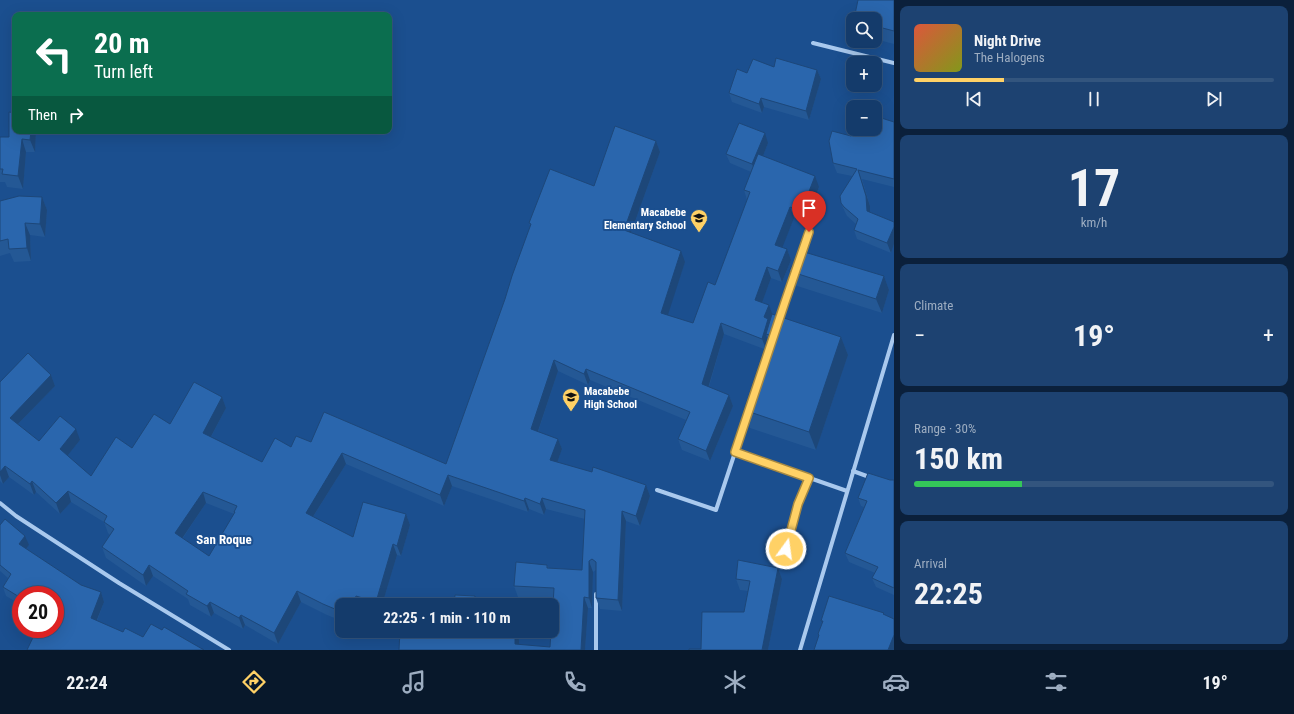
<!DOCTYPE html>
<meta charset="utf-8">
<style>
:root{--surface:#143b6b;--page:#1d4271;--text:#f1f3f6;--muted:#9dadc1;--line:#33557e;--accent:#ffd166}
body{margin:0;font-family:"Roboto Condensed",sans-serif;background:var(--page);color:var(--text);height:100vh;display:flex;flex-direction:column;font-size:15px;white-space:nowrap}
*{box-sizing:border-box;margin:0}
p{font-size:13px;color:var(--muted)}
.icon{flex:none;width:22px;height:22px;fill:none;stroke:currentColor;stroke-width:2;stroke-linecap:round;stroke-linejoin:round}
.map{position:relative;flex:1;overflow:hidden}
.side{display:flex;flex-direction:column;gap:6px;padding:6px;background:#0b203b;width:400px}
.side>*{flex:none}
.hud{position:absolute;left:12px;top:12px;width:380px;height:122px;border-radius:8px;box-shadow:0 4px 16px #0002,0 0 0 1px var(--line);background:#0b6e4f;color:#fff;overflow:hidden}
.fabs{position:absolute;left:846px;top:12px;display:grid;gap:8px}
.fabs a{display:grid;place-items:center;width:36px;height:36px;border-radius:8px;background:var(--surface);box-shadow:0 4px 16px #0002,0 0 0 1px var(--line);font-size:20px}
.speed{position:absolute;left:12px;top:586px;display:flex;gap:8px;font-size:20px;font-weight:700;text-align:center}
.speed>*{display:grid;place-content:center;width:52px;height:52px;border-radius:50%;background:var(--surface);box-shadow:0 4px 16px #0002,0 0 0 1px var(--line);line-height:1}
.speed .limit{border:6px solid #d22;background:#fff;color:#111}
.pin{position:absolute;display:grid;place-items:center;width:34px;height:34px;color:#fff;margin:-41px -17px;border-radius:50% 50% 50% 0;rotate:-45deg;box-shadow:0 0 4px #0007}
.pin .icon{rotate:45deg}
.me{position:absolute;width:44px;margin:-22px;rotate:14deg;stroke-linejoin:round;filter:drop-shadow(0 0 3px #0008)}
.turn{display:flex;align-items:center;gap:14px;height:84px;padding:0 16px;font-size:18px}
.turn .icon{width:52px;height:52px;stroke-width:2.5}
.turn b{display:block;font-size:28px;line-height:34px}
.then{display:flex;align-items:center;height:38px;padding:0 16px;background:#0003;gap:8px;font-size:15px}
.big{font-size:30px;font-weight:700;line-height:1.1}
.side .widget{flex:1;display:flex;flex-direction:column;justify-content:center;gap:6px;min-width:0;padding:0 14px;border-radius:8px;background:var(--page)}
.side .dial{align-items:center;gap:0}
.dial b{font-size:52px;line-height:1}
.song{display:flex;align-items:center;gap:12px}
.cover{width:48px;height:48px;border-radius:6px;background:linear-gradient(135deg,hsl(10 70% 55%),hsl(70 70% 35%))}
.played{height:4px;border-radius:2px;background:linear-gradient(90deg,var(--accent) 25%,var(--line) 25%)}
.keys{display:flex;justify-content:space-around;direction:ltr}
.heat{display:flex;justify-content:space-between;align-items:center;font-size:22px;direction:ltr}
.charge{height:6px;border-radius:3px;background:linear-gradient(90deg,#34c759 30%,var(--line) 0)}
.trip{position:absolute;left:335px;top:598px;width:224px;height:40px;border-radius:8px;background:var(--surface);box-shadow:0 4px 16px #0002,0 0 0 1px var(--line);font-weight:700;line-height:40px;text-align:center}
.tabs{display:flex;height:64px;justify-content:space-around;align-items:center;background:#08182b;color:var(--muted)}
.tabs .icon{width:28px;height:28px}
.tabs .on{color:var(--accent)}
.tabs b{font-size:18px;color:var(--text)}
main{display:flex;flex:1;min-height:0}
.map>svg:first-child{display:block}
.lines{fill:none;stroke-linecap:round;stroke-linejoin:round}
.lane{stroke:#a9c9ee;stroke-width:3}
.street{stroke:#a9c9ee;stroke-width:4}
.wall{fill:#245895;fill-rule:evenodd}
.shaded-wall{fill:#1d4779}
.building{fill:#2a66ad;stroke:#1d4779;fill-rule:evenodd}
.route-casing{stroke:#a68842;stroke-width:10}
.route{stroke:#ffd166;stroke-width:7}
.labels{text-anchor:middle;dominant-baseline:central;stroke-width:4;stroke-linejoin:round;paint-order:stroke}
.poi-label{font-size:11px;font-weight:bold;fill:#fff;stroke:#1b4f8f;text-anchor:end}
.quarter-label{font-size:13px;font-weight:bold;fill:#fff;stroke:#1b4f8f}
</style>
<main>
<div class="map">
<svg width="894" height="650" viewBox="0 0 894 650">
<rect width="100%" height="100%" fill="#1b4f8f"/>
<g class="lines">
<!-- lane -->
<path class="lane" d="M786 549 798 504 809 478"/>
<!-- street -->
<g class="street">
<path d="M813 43 894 63"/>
<path d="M801 255 809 232"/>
<path d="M778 321 794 276"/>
<path d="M735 452 847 491"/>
<path d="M853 471 872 478"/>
<path d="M657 490 716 510 748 413"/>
<path d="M0 503 16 516 119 583 229 650"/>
<path d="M596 650V594"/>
<path d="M800 650 894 335"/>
</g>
</g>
<!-- wall -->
<g class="wall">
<path d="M894 0V44L875 39V19Z"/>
<path d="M774 67 817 70 821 79 809 120 764 107 762 113 732 102 729 93 747 73Z"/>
<path d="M894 122V187L862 179 870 206V212L894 222V244L891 253 857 239 854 230 856 224 847 216 845 212 841 203 852 176 837 173 833 163 851 136Z"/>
<path d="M15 131H36L35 152H26L23 189 7 187 5 182H0V137H9Z"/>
<path d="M656 141 660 152 631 233 685 262 667 315 693 323 715 285 747 200 744 190 751 172 730 163 726 154 768 143 763 156 819 187 805 222 794 218 782 247 787 249 791 260 782 282 771 278 762 302 769 305 772 315 841 337 848 355 816 450 750 428 744 410 764 349 724 334 709 387 729 395 733 406 710 461 682 450 678 439 686 420 590 380 588 385 558 371 538 432 558 439 562 449 557 462 592 472 646 485 650 496 640 526 626 521 622 611 600 609 596 598V570L593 572 592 608H588L585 650H399L400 631H516L519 640V644L550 647 554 599 518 597 514 586 547 565 549 568 582 570 585 519 546 509 544 515 529 509 528 512 452 486 444 506 346 464 313 517 353 537 406 514 410 525 401 556 397 555 382 605H342V621L327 615 301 602 278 644 245 625 243 629 214 613 211 617 190 605 188 599 153 576 146 586 106 558 102 547 110 535 108 533 104 522 71 502 60 514 36 492 34 495 9 477 3 484 0 481V382L51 375 55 386 18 424 39 441 80 440 67 456 91 476 132 448 170 424 222 397 226 408 211 437 262 462 291 447 311 442 446 464 505 299 530 226 529 223 594 186ZM206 503 234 514 209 556 183 538Z"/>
<path d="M42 197 47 210 45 237 30 235 31 261 14 262 10 253 0 256V201Z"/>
<path d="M789 271 884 276 889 290 882 313 794 285Z"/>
<path d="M890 480H894V595L876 587 872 578 875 573 849 562 845 553 864 507 861 506 858 498Z"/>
<path d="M0 525 29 545 26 549 81 585 101 592 104 602 97 621 123 632 143 637 162 630 204 650 55 629 21 595V617L19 616 16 607 18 603 6 596 3 587 8 578 0 571Z"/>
<path d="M778 568 782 579 768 650H689L701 649 744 612 748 591 740 590 736 579Z"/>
</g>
<!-- shaded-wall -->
<g class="shaded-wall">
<path d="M817 70 821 79 809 120 806 111Z"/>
<path d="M761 98 764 107 762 113 759 104Z"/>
<path d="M31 131H36L35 152 30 140Z"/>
<path d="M765 133 768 143 756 174 752 164Z"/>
<path d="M22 139 26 152 23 189 18 176Z"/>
<path d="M656 141 660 152 628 241 624 230Z"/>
<path d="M858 170 870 206V220L867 211Z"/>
<path d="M815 176 819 187 805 222 801 212Z"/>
<path d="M42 197 47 210 45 237 40 224Z"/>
<path d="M790 207 794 218 779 256 775 245Z"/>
<path d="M25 223 30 235 31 261 27 248Z"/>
<path d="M894 227V244L891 253 887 243Z"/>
<path d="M787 249 791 260 782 282 778 271Z"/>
<path d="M681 251 685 262 665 324 661 313Z"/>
<path d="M767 267 771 278 759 311 755 300Z"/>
<path d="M884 276 889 290 882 313 876 299Z"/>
<path d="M769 305 773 316 769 335 766 334 768 341 766 349 762 339 764 317Z"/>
<path d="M721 323 724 334 706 395 702 384Z"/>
<path d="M841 337 848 355 816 450 809 432Z"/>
<path d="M554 360 558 371 535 440 531 429Z"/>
<path d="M586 369 590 380 588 385 584 374Z"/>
<path d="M51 375 55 386 14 428 10 418Z"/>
<path d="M729 395 733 406 710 461 706 451Z"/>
<path d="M222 397 226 408 207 444 203 433Z"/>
<path d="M76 429 80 440 64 460 60 449Z"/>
<path d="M558 439 562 449 554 471 550 460Z"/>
<path d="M342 453 346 464 309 523 306 513Z"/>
<path d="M5 466 9 477 3 484 0 475V472Z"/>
<path d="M448 475 452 486 444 506 440 495Z"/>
<path d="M32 481 36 492 34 495 30 484Z"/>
<path d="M646 485 650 496 640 526 636 516Z"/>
<path d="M68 491 71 502 60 514 56 503Z"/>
<path d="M203 492 206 503 179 543 175 533Z"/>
<path d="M525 498 529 509 528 512 524 501Z"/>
<path d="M542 498 546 509 544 515 540 504Z"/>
<path d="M622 511 626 521 622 611 618 600Z"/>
<path d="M406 514 410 525 401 556 397 546Z"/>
<path d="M25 536 29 545 22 554 19 544Z"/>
<path d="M393 544 397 555 382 605H377L376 602Z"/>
<path d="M589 561 593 572 592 608 589 598Z"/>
<path d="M149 565 153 576 146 586 143 575Z"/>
<path d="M778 568 782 579 768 650H762Z"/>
<path d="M297 591 301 602 278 644 274 633Z"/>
<path d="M101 592 104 602 94 627 91 618Z"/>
<path d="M356 596 359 605H353Z"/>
<path d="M475 596 478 605H474Z"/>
<path d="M584 597 588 608 585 650H581Z"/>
<path d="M210 602 214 613 211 617 207 606Z"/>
<path d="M241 615 245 625 243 629 239 618Z"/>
<path d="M515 631H516L519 640V650L515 644Z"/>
<path d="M894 635V650H888Z"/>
</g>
<!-- building -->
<g class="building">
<path d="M858 0H894V31L875 26V19H854Z"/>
<path d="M776 58 817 70 806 111 761 98 759 104 729 93 737 69 747 73 753 59 774 67Z"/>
<path d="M9 112 15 113V131H31L30 140 22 139 18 176 2 174 3 169H0V137H9Z"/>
<path d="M875 116 894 122V179L858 170 866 196 867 211 894 222V227L887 243 854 230 858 219 844 207 841 203 840 196 857 169 833 163 829 141 832 131 851 136 853 129H875Z"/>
<path d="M739 123 765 133 752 164 726 154Z"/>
<path d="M615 126 656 141 624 230 681 251 661 313 693 323 708 282 715 285 750 192 744 190 758 154 815 176 801 212 790 207 775 245 787 249 778 271 767 267 755 300 769 305 764 317 768 319 762 339 721 323 702 384 729 395 706 451 678 439 690 412 586 369 584 374 554 360 531 429 558 439 550 460 592 472 593 467 646 485 636 516 622 511 618 600 596 598V562L592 559 589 561V598L584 597 581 650H399L400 631H515V644L550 647 551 631H552V622L554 588 514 586 516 562 547 565V568L582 570 585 510 542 498 540 504 525 498 524 501 448 475 440 495 342 453 306 513 353 537 363 502 406 514 397 546 393 544 376 602 356 596 353 605H342V612L323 604 297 591 274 633 241 615 239 618 210 602 207 606 186 594 188 591 149 565 143 575 102 547 114 529 104 522 107 516 68 491 56 503 32 481 30 484 5 466 0 472V382L28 353 51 375 10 418 39 441 60 416 76 429 60 449 91 476 116 437 132 448 154 414 170 424 194 382 222 397 203 433 262 462 275 438 291 447 296 436 311 442 324 412 446 464 505 299 512 276 531 224 529 223 550 169 594 186ZM203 492 237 506 234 512H235L209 556 175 533Z"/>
<path d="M19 196 42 197 40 224 25 223 27 248 9 249 8 239 0 241V201Z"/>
<path d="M801 251 884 276 876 299 789 271Z"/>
<path d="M772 314 841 337 809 432 744 410 769 335 766 334Z"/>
<path d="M868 473 890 480H894V588L872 578 878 567 845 553 867 501 858 498Z"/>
<path d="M5 519 25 536 19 544 81 585 101 592 91 618 123 632 125 628 143 637 151 624 162 630 164 627 204 650H27L37 629H55V595H21V598L3 587 11 574 0 565V525Z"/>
<path d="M738 560 778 568 762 650H689V649H701L702 612H744L750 581 736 579Z"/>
<path d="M455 595 475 596 474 605H454Z"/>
<path d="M829 596 884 613 883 614 894 619V635L888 650H814L819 635 818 634 823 621H821Z"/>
<path d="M21 599V610L16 607Z"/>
<path d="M404 600 425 605H403Z"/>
</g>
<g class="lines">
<defs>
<path id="route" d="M786 549 798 504 809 478 735 452 785 302 809 232"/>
</defs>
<!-- route casing -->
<use href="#route" class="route-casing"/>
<!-- route -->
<use href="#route" class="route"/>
</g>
<!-- icons -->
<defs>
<symbol id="school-pin" viewBox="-11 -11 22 30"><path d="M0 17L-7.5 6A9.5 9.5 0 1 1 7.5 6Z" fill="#ffd166" stroke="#1b4f8f"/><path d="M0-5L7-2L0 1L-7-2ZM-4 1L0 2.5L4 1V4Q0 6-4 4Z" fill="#111"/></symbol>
</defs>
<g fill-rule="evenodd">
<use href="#school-pin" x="689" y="208" width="20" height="27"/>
<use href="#school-pin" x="561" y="387" width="20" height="27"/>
</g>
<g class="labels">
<!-- poi labels -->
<g class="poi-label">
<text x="686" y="212">Macabebe<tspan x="686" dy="13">Elementary School</tspan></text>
<text x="584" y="391" text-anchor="start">Macabebe<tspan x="584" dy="13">High School</tspan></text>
</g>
<!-- quarter labels -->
<g class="quarter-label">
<text x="224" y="539">San Roque</text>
</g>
</g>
</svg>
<div class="fabs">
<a><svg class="icon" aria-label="search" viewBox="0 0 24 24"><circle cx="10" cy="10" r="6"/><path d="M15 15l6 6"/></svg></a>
<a>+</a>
<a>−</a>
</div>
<div class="speed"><div class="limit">20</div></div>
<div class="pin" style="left:809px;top:232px;background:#d93025"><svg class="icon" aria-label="arrive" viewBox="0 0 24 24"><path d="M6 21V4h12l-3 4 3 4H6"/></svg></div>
<svg class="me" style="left:786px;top:549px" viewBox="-20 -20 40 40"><circle r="17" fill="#ffd166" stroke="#fff" stroke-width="3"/><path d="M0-11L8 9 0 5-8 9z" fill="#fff"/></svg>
<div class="trip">22:25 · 1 min · 110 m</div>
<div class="hud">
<div class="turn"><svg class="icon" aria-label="left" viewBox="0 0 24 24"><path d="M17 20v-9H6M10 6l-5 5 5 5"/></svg><div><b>20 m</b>Turn left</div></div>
<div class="then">Then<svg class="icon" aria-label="right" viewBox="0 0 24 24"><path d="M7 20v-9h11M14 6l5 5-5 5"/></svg></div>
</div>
</div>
<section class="side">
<div class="widget">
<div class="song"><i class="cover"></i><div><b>Night Drive</b><p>The Halogens</p></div></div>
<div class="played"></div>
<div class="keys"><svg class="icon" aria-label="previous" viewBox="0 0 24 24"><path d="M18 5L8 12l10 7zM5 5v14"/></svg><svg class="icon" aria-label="pause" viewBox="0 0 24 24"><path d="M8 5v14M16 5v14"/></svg><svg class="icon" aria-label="next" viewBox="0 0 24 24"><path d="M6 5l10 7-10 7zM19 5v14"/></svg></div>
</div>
<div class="widget dial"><b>17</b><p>km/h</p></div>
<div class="widget"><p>Climate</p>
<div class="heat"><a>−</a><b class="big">19°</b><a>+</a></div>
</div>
<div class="widget"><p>Range · 30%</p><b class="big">150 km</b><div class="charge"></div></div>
<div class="widget"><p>Arrival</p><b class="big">22:25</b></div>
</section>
</main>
<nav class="tabs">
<b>22:24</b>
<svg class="icon on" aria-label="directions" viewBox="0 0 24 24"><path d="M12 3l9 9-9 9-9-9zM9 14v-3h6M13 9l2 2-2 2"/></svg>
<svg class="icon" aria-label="music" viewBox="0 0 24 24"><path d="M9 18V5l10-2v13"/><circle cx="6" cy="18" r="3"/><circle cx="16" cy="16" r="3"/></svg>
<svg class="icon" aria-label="phone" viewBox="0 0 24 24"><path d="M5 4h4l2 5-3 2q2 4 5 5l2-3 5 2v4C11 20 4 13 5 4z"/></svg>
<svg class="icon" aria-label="climate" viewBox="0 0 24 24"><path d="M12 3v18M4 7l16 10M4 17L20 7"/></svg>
<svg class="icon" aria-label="car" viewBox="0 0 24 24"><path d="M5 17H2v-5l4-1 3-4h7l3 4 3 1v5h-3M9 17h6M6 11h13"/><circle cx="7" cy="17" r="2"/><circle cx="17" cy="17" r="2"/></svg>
<svg class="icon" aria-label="filters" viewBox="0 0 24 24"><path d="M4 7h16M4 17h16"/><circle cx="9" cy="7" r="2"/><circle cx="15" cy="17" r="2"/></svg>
<b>19°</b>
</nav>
